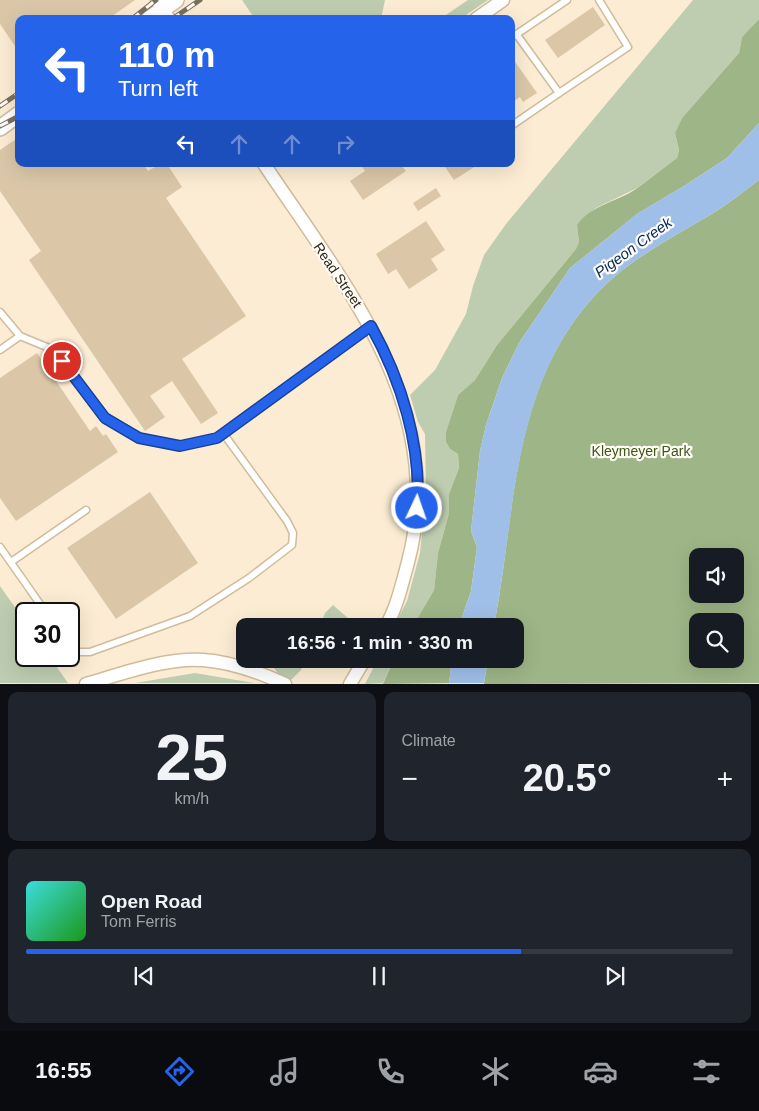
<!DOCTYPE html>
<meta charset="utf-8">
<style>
:root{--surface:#171b24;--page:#20242c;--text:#f1f3f6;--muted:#9ea1a6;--line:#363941;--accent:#2563eb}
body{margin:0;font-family:Helvetica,sans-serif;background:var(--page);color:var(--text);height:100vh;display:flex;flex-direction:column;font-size:19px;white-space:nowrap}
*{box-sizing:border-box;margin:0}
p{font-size:16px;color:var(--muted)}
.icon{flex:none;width:28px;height:28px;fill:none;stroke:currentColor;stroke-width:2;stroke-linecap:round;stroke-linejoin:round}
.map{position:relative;height:684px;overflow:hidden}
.drawer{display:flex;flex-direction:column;gap:8px;padding:8px;background:#0d0f14;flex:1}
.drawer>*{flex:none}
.top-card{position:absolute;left:15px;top:15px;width:500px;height:152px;border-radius:10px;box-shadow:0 5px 20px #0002;background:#2563eb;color:#fff;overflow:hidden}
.tools{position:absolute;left:689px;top:548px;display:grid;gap:10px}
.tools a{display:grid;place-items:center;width:55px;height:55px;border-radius:10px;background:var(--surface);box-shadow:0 5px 20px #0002;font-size:25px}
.speed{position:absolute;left:15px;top:602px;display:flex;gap:10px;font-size:25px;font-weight:700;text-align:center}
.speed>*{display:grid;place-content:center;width:65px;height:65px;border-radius:50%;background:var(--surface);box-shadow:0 5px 20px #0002;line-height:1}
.speed .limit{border:2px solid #111;border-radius:8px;background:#fff;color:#111}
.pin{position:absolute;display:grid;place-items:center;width:42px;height:42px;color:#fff;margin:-21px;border:2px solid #fff;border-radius:50%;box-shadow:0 1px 5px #0007}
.me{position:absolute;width:55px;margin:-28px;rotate:3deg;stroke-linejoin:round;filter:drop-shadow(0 0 4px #0008)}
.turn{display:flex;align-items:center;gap:18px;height:105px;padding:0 20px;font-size:22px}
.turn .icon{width:65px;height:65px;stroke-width:2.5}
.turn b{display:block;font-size:35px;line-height:42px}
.lanes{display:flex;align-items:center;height:48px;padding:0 20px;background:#0003;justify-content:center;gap:25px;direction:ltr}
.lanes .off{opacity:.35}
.big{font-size:38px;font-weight:600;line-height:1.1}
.drawer .card{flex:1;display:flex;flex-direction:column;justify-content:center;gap:8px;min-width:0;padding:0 18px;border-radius:10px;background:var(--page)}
.drawer .dial{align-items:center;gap:0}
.dial b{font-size:65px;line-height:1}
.song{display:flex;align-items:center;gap:15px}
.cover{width:60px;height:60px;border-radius:8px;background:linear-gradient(135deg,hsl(180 70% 55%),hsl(120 70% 35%))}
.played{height:5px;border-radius:2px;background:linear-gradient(90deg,var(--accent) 70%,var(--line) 70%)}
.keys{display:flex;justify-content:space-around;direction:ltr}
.heat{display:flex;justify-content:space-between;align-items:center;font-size:28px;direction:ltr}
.drawer .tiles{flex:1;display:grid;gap:8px;grid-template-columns:1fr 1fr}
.card:last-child{grid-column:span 2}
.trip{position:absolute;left:236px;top:618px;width:288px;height:50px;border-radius:10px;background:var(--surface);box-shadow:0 5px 20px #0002;font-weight:600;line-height:50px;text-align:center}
.menu{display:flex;height:80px;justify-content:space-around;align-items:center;background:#090b0e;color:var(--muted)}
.menu .icon{width:35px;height:35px}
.menu .active{color:var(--accent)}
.menu b{font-size:22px;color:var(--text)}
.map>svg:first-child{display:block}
.green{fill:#becdb0}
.forest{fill:#9eb587;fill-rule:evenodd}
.water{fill:#a0bfe8}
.building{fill:#dbc7a8}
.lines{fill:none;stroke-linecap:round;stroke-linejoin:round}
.service-casing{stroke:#cfbc9d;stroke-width:9}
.minor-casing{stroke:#cfbc9d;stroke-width:15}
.tertiary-casing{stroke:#cfbc9d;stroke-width:18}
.service{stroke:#fff;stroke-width:6}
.minor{stroke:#fff;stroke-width:12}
.tertiary{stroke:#fff;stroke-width:15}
.rail-casing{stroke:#7a705f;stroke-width:5}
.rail{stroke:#fffbf5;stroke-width:3;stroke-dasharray:9;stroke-linecap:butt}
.route-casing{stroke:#184099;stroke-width:12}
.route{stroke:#2563eb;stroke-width:9}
.labels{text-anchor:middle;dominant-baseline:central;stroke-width:4.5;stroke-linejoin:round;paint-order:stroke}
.street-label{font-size:14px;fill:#2c2519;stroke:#fffbf5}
.park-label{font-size:14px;fill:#3c5816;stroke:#fffbf5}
.water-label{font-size:15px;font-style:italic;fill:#012a5b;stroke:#fffbf5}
</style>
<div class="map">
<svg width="759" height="684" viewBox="0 0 759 684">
<rect width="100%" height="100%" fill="#fcecd3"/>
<!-- green -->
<g class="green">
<path d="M242 0H385L381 19H255Z"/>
<path d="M468 0H488L460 19H440Z"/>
<path d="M693 0H759V19L742 37 739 53 682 118 675 133 679 150 677 158 637 188 596 208 577 225 579 242 576 249 497 345 475 380 458 395 446 432V442L450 449 458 454 459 468 449 494V513L438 553 434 590 413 626H394L407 601 420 553 426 494 425 434 418 422 410 395 435 370 466 314 473 286 484 255 506 224Z"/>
<path d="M0 586 26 623V656H49L68 683H0Z"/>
<path d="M333 605 357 626H320L325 613Z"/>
<path d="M267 659H305L301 670 290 681 280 676Z"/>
<path d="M378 659H394L383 683 365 684Z"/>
<path d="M195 673 254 683H135Z"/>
</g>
<!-- forest -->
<g class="forest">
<path d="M759 19V123L727 158 684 186 637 214 570 268 519 343 502 378 486 425 480 451 471 531 477 547 471 591 459 626H413L434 590 438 553 449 513V494L459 468 458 454 450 449 446 442V432L458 395 475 380 497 345 576 249 579 242 577 225C591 205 617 202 636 189 650 179 663 168 677 158L679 150 675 133 682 118 739 53 742 37Z"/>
<path d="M759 180V683L484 684 488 659H515V626H494C517 507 510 380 603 287 634 257 673 237 710 215 727 205 743 192 759 180ZM698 556H735V594H698ZM698 621H735V659H698Z"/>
<path d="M394 659H452L449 683 383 684Z"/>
</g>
<!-- water -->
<g class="water">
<path d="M759 123V180C743 192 727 205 710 215 673 237 634 257 603 287 511 379 517 508 494 626H459L471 591 477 547 471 531 480 451 486 425 502 378 519 343 570 268 637 214 684 186 727 158Z"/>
<path d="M452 659H488L484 683H449Z"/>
</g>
<!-- building -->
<g class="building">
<path d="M0 0H135L108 19H19V52L0 24Z"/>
<path d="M593 7 605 25 558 58 545 40Z"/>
<path d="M511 56 537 93 523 102 520 97 511 103Z"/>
<path d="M19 137V164H143L148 171 160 164H167L182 187 166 198 246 316 182 359 218 413 201 424 172 381 150 396 165 417 145 431 29 260 41 251 0 191V150Z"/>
<path d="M360 164H400L406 171 363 200 350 181 365 171Z"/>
<path d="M443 164H479L454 180Z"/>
<path d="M436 188 441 196 418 211 413 203Z"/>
<path d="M426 221 445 250 431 259 438 270 409 289 396 269 388 274 376 254Z"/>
<path d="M37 353 90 431 96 426 103 436 106 434 118 452 16 521 0 498V378Z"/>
<path d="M150 492 198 563 116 619 67 548Z"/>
</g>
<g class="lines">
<defs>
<g id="service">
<path d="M517 35 559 93 628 47 599 0"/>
<path d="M511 38 567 0"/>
<path d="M511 126 559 93"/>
<path d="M0 312 20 336 54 350 105 418 139 438 180 446 217 438 370 327"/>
<path d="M0 350 20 336"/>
<path d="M0 547 47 614"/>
<path d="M11 562 86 510"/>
<path d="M69 645 78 652H90L190 616 249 578 292 545 293 533 287 521 223 433"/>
</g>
<g id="minor">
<path d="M157 0 169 19"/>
<path d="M476 19 503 0"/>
<path d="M264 164C344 284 449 408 408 562 402 584 397 607 386 626"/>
<path d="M86 684C121 674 167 657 203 660 232 662 259 672 285 684"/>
<path d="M350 684 365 659"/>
</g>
<g id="tertiary">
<path d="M149 19 176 0"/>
<path d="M0 128 19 114"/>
</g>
</defs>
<!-- service casing -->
<use href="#service" class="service-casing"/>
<!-- minor casing -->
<use href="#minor" class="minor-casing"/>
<!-- tertiary casing -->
<use href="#tertiary" class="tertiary-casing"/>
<!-- service -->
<use href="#service" class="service"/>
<!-- minor -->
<use href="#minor" class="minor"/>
<!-- tertiary -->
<use href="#tertiary" class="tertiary"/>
<defs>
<g id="rail">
<path d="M132 19 156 0"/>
<path d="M172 19 200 0"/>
<path d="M0 106 19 93"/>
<path d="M0 126 19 116"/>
</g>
</defs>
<!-- rail casing -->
<use href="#rail" class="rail-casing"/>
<!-- rail -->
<use href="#rail" class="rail"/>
</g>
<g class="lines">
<defs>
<path id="route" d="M62 361 105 418 139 438 180 446 217 438 371 326C401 380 422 446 417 508"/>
</defs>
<!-- route casing -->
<use href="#route" class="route-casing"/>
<!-- route -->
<use href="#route" class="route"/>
</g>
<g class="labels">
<!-- street labels -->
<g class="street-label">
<text transform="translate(338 275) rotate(56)">Read Street</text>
</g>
<!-- park labels -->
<g class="park-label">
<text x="641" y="451">Kleymeyer Park</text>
</g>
<!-- water labels -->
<g class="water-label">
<text transform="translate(633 247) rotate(-36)">Pigeon Creek</text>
</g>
</g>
</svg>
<div class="tools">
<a><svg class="icon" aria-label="sound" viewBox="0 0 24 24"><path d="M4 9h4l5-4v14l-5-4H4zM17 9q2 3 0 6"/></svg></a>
<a><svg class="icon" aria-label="search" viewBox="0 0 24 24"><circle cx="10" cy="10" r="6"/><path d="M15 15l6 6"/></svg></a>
</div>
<div class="speed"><div class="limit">30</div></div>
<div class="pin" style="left:62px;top:361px;background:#d93025"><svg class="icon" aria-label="arrive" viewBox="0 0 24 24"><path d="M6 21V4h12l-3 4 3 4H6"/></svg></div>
<svg class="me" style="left:417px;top:508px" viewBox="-20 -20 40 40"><circle r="17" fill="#2563eb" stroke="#fff" stroke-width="3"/><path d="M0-11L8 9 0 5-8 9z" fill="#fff"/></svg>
<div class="trip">16:56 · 1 min · 330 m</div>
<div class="top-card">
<div class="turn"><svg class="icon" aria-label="left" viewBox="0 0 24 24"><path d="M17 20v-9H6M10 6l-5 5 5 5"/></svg><div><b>110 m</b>Turn left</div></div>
<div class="lanes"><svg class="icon" aria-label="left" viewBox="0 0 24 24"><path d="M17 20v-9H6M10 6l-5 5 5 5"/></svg><svg class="icon off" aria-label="ahead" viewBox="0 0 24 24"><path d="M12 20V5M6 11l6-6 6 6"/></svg><svg class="icon off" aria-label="ahead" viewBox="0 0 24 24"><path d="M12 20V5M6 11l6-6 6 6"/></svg><svg class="icon off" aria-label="right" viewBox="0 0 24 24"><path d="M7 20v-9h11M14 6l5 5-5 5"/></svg></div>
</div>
</div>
<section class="drawer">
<div class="tiles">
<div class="card dial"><b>25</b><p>km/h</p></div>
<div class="card"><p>Climate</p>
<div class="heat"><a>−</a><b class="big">20.5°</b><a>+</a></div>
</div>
<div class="card">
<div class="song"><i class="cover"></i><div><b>Open Road</b><p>Tom Ferris</p></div></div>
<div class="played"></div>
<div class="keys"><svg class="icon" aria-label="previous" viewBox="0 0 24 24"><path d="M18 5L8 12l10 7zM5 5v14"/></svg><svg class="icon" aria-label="pause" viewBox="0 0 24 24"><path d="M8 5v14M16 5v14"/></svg><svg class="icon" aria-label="next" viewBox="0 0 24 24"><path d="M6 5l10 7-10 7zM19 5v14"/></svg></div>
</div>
</div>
</section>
<nav class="menu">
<b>16:55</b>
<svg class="icon active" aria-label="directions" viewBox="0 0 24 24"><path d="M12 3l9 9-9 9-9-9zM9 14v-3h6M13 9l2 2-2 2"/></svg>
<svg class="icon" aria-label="music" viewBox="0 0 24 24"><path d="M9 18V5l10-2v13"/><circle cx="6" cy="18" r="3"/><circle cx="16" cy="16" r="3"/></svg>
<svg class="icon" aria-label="phone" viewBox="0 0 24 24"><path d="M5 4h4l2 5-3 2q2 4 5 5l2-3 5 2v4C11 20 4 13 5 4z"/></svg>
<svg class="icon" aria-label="climate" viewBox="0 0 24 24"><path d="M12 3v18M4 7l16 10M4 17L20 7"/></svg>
<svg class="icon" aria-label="car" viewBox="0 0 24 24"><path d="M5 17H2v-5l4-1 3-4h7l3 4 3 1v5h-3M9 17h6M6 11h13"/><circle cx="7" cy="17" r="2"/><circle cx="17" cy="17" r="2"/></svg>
<svg class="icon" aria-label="filters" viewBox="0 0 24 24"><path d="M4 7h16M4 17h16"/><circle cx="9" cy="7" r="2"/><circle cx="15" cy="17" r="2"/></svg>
</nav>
